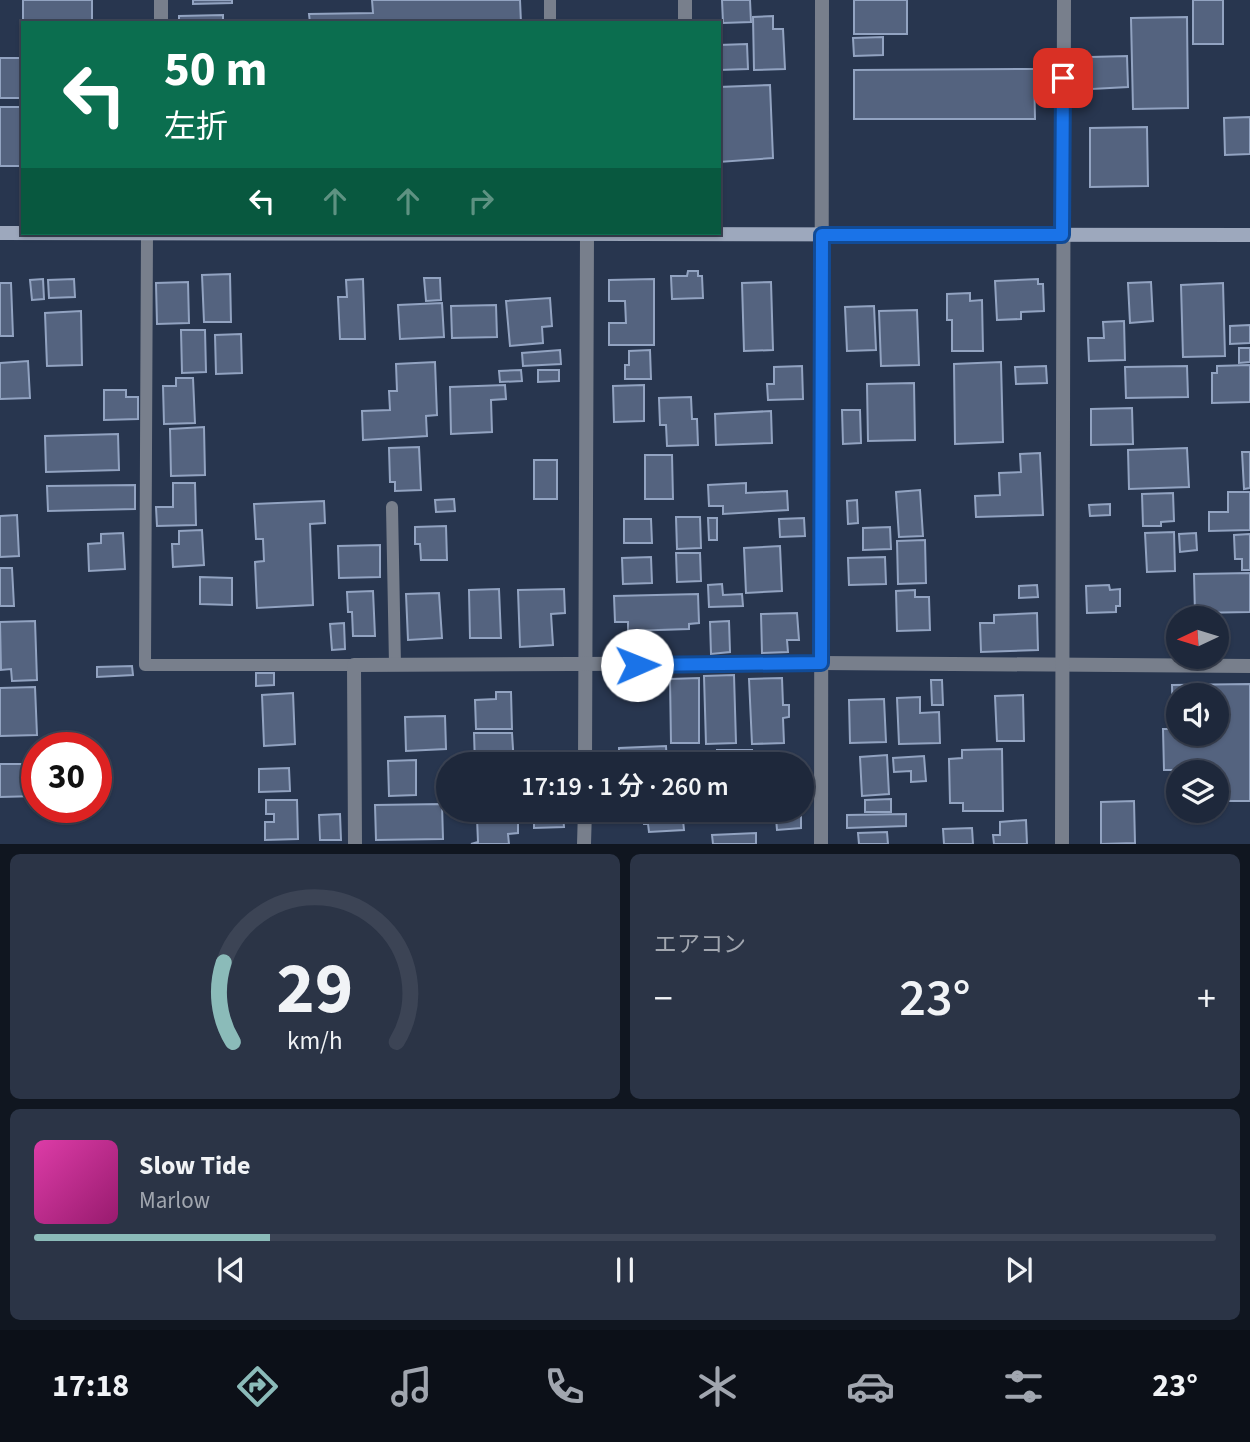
<!DOCTYPE html>
<html lang="ja">
<meta charset="utf-8">
<style>
:root{--surface:#1e283b;--page:#2b3446;--text:#f1f3f6;--muted:#a1a6af;--line:#3c4455;--accent:#8bbbb9}
body{margin:0;font-family:"Source Sans 3","Noto Sans JP",sans-serif;background:var(--page);color:var(--text);height:100vh;display:flex;flex-direction:column;font-size:26px;white-space:nowrap}
*{box-sizing:border-box;margin:0}
p{font-size:23px;color:var(--muted)}
.icon{flex:none;width:38px;height:38px;fill:none;stroke:currentColor;stroke-width:2;stroke-linecap:round;stroke-linejoin:round}
.map{position:relative;height:844px;overflow:hidden}
.details{display:flex;flex-direction:column;gap:10px;padding:10px;background:#101620;flex:1}
.details>*{flex:none}
.hud{position:absolute;left:21px;top:21px;width:700px;height:214px;border-radius:0px;box-shadow:0 2px 5px #0004,0 0 0 2px var(--line);background:#0b6e4f;color:#fff;overflow:hidden}
.needle{width:46px;rotate:266deg}
.fabs{position:absolute;left:1166px;top:606px;display:grid;gap:14px}
.fabs a{display:grid;place-items:center;width:63px;height:63px;border-radius:50%;background:var(--surface);box-shadow:0 2px 5px #0004,0 0 0 2px var(--line);font-size:35px}
.speed{position:absolute;left:21px;top:732px;display:flex;gap:14px;font-size:35px;font-weight:700;text-align:center}
.speed>*{display:grid;place-content:center;width:91px;height:91px;border-radius:50%;background:var(--surface);box-shadow:0 2px 5px #0004,0 0 0 2px var(--line);line-height:1}
.speed .limit{border:10px solid #d22;background:#fff;color:#111}
.pin{position:absolute;display:grid;place-items:center;width:60px;height:60px;color:#fff;margin:-30px;border-radius:14px;box-shadow:0 4px 10px #0006}
.me{position:absolute;width:77px;margin:-38px;rotate:89deg;stroke-linejoin:round;filter:drop-shadow(0 0 5px #0008)}
.turn{display:flex;align-items:center;gap:24px;height:147px;padding:0 28px;font-size:32px}
.turn .icon{width:91px;height:91px;stroke-width:2.5}
.turn b{display:block;font-size:49px;line-height:60px}
.lanes{display:flex;align-items:center;height:66px;padding:0 28px;background:#0003;justify-content:center;gap:35px;direction:ltr}
.lanes .off{opacity:.35}
.big{font-size:52px;font-weight:600;line-height:1.1}
.details .card{flex:1;display:flex;flex-direction:column;justify-content:center;gap:10px;min-width:0;padding:0 24px;border-radius:10px;background:var(--page)}
.details .dial{align-items:center;gap:0}
.dial svg{height:182px;overflow:visible;fill:none;stroke:var(--line);stroke-width:7;stroke-linecap:round;text-anchor:middle}
.dial text{fill:var(--text);stroke:none}
.song{display:flex;align-items:center;gap:21px}
.cover{width:84px;height:84px;border-radius:10px;background:linear-gradient(135deg,hsl(320 70% 55%),hsl(320 70% 35%))}
.played{height:7px;border-radius:4px;background:linear-gradient(90deg,var(--accent) 20%,var(--line) 20%)}
.keys{display:flex;justify-content:space-around;direction:ltr}
.heat{display:flex;justify-content:space-between;align-items:center;font-size:38px;direction:ltr}
.details .tiles{flex:1;display:grid;gap:10px;grid-template-columns:1fr 1fr}
.card:last-child{grid-column:span 2}
.trip{position:absolute;left:436px;top:752px;width:378px;height:70px;border-radius:35px;background:var(--surface);box-shadow:0 2px 5px #0004,0 0 0 2px var(--line);font-weight:600;line-height:70px;text-align:center}
.tabs{display:flex;height:112px;justify-content:space-around;align-items:center;background:#0c1018;color:var(--muted)}
.tabs .icon{width:49px;height:49px}
.tabs .active{color:var(--accent)}
.tabs b{font-size:32px;color:var(--text)}
.map>svg:first-child{display:block}
.building{fill:#54637f;stroke:#92a3c1;stroke-width:2;fill-rule:evenodd}
.lines{fill:none;stroke-linecap:round;stroke-linejoin:round}
.service{stroke:#787f8c;stroke-width:12}
.minor{stroke:#787f8c;stroke-width:14}
.secondary{stroke:#9da8bd;stroke-width:14}
.route-casing{stroke:#114b97;stroke-width:18}
.route{stroke:#1a73e8;stroke-width:12}
</style>
<div class="map">
<svg width="1250" height="844" viewBox="0 0 1250 844">
<rect width="100%" height="100%" fill="#28364f"/>
<!-- building -->
<g class="building">
<rect x="23" y="0" width="69" height="23"/>
<path d="M193 0H232V3L193 4Z"/>
<path d="M372 0H520L521 23H310L309 14 373 13Z"/>
<path d="M722 0H750L751 22 723 23Z"/>
<rect x="854" y="0" width="53" height="34"/>
<rect x="1193" y="0" width="30" height="44"/>
<path d="M223 15V23H179V16Z"/>
<path d="M773 16V29H783L785 69 754 70 753 17Z"/>
<path d="M1187 17 1188 108 1133 109 1131 18Z"/>
<path d="M883 37V55L854 56 853 38Z"/>
<path d="M747 44 748 69 719 70V45Z"/>
<path d="M1127 56 1128 87 1092 89 1091 57Z"/>
<rect x="0" y="58" width="23" height="40"/>
<path d="M1034 69 1035 119H854V70Z"/>
<path d="M770 85 773 158 719 162V87Z"/>
<rect x="0" y="107" width="23" height="59"/>
<path d="M1250 117V154L1225 155 1224 118Z"/>
<path d="M1147 127 1148 186 1090 187V128Z"/>
<path d="M688 271H698V276H702L703 298 672 299 671 276H687Z"/>
<path d="M230 274 231 322H204L202 275Z"/>
<path d="M424 278H440L441 300 426 301Z"/>
<path d="M43 279 44 299 32 300 30 280Z"/>
<path d="M74 279 75 297 49 298 48 280Z"/>
<path d="M363 279 365 339H340L338 297H347L346 280Z"/>
<path d="M654 279V345H609V323H626L625 301H609V280Z"/>
<path d="M1038 279V284H1043L1044 311 1021 312V319L997 320 995 281Z"/>
<path d="M188 282 189 323 157 324 156 283Z"/>
<path d="M771 282 773 350 744 351 742 283Z"/>
<path d="M1151 282 1153 321 1130 323 1128 283Z"/>
<path d="M0 283H11L13 336H0Z"/>
<path d="M1223 283 1225 356 1183 357 1181 285Z"/>
<path d="M970 293V301L982 300 983 351H952V320H947V294Z"/>
<path d="M550 298 552 326 542 327 543 343 510 346 506 301Z"/>
<path d="M442 303 444 337 400 339 398 305Z"/>
<path d="M496 305 497 337 452 338 451 306Z"/>
<path d="M874 306 876 350 847 351 845 307Z"/>
<path d="M917 310 919 365 881 366 879 311Z"/>
<path d="M81 311 82 365 47 366 45 313Z"/>
<path d="M1124 321 1125 360 1089 361 1088 338H1104L1103 322Z"/>
<path d="M1250 325V343L1230 344V326Z"/>
<path d="M181 330H205L206 372 182 373Z"/>
<path d="M241 334 242 373 216 374 215 335Z"/>
<path d="M1239 348H1250V362L1239 363Z"/>
<path d="M560 350 561 364 523 366 522 353Z"/>
<path d="M650 350 651 379H625V365H629V351Z"/>
<path d="M28 361 30 398 0 399V363Z"/>
<path d="M435 362 437 415 426 416 427 436 363 440 362 411 390 410 389 391H397L396 364Z"/>
<path d="M1001 362 1003 442 955 444 954 364Z"/>
<path d="M1250 365V402L1212 403V373H1217V366Z"/>
<path d="M802 366 803 399 768 400 767 384H774V367Z"/>
<path d="M1046 366 1047 383 1016 384 1015 367Z"/>
<path d="M1187 366 1188 397 1126 398 1125 367Z"/>
<path d="M521 370 522 381 500 382 499 371Z"/>
<path d="M538 370H559V381L538 382Z"/>
<path d="M176 378H193L195 423 164 424 163 386H176Z"/>
<path d="M914 383 915 440 868 441 867 384Z"/>
<path d="M505 385 506 399 491 400 492 432 451 434 450 387Z"/>
<path d="M644 385V421L614 422 613 386Z"/>
<path d="M104 390H126V397H138V419L104 420Z"/>
<path d="M691 397 692 419H697L698 445 667 446 666 425H660L659 398Z"/>
<path d="M1132 408 1133 444 1091 445V409Z"/>
<path d="M842 410H860L861 443 843 444Z"/>
<path d="M771 411 772 443 716 445 715 414Z"/>
<path d="M204 427 205 475 171 476 170 429Z"/>
<path d="M118 434 119 470 46 472 45 436Z"/>
<path d="M419 447 421 490 395 491V482H390L389 448Z"/>
<path d="M1187 448 1189 487 1129 489 1128 450Z"/>
<path d="M1242 452H1250V488L1244 489Z"/>
<path d="M1040 453 1043 515 976 517 975 496 1000 495 999 473 1021 472 1020 454Z"/>
<path d="M645 455H672L673 499H645Z"/>
<rect x="534" y="460" width="23" height="39"/>
<path d="M173 483H195L196 525 157 526 156 507H173Z"/>
<path d="M746 483V493L787 491 788 510 723 514V506H709L708 485Z"/>
<path d="M135 485V509L48 511 47 486Z"/>
<path d="M920 490 923 536 899 537 896 492Z"/>
<path d="M1228 492H1250V530L1209 531V512H1228Z"/>
<path d="M1173 493 1174 521 1161 522V526H1143L1142 494Z"/>
<path d="M454 499 455 511 436 512 435 500Z"/>
<path d="M857 500 858 523 848 524 847 501Z"/>
<path d="M324 501 325 523 310 524 313 605 257 608 255 562 264 561 263 539H256L254 504Z"/>
<path d="M1110 504V515L1090 516 1089 505Z"/>
<path d="M17 515 19 556 0 557V516Z"/>
<path d="M676 517H700L701 548 677 549Z"/>
<path d="M708 518H717V540H709Z"/>
<path d="M804 518 805 536 780 537 779 519Z"/>
<path d="M624 519H651L652 543H624Z"/>
<path d="M446 526 447 560H421L420 544H415V527Z"/>
<path d="M890 527 891 549 863 550V528Z"/>
<path d="M202 530 204 565 173 567 172 544H179V531Z"/>
<path d="M1174 532 1175 571 1147 572 1145 533Z"/>
<path d="M123 533 125 569 89 571 88 544 101 543V534Z"/>
<path d="M1196 533 1197 550 1180 552 1179 534Z"/>
<path d="M1250 534V570H1242V559H1235L1234 535Z"/>
<path d="M925 540 926 583 898 584 897 541Z"/>
<path d="M380 545V577L339 578 338 546Z"/>
<path d="M780 546 782 591 746 593 744 548Z"/>
<path d="M676 553H700L701 581 677 582Z"/>
<path d="M651 557 652 583 623 584 622 558Z"/>
<path d="M885 557 886 584 849 585 848 558Z"/>
<path d="M0 568H12L14 606H0Z"/>
<path d="M1250 573V612L1195 613 1194 574Z"/>
<path d="M200 577 232 578V605L200 604Z"/>
<path d="M722 584 723 595 742 594 743 606 709 607 708 585Z"/>
<path d="M1037 585 1038 597 1019 598V586Z"/>
<path d="M1109 585 1110 590 1120 589V606H1116V612L1087 613 1086 586Z"/>
<path d="M499 589 501 638H470L469 590Z"/>
<path d="M564 589 565 613 551 614 553 645 520 647 518 590Z"/>
<path d="M915 590V597H929L930 630 897 631 896 591Z"/>
<path d="M373 591 375 636H353L352 612H348L347 592Z"/>
<path d="M439 593 442 638 408 640 406 594Z"/>
<path d="M698 594 699 623 689 624V629L628 631V622H615L614 596Z"/>
<path d="M797 613 799 640H787L788 652 762 653 761 614Z"/>
<path d="M1037 613 1038 650 981 652 980 623H994V615Z"/>
<path d="M35 621 37 680 12 681 11 669 1 670 0 622Z"/>
<path d="M729 621 730 652 711 654 710 622Z"/>
<path d="M344 623 345 649 332 650 330 624Z"/>
<path d="M132 666 133 675 97 677V667Z"/>
<path d="M256 673H274V685L256 686Z"/>
<path d="M734 675 736 743 706 744 704 676Z"/>
<path d="M699 678V743H671L670 679Z"/>
<path d="M782 678 783 705H789V717L783 718 784 743 752 744 749 679Z"/>
<path d="M931 680H942L943 705H932Z"/>
<path d="M1250 684V801H1216V772H1178V801H1173L1172 770H1164L1163 729H1173L1172 685ZM1178 695H1216V733H1178Z"/>
<path d="M35 687 37 735 0 736V688Z"/>
<path d="M496 692H511L512 729H476L475 700 496 699Z"/>
<path d="M293 693 295 744 264 746 262 695Z"/>
<path d="M1023 695 1024 741H997L995 696Z"/>
<path d="M920 697V713L939 712 940 743 899 744 897 698Z"/>
<path d="M884 699 886 742 850 743 849 700Z"/>
<path d="M445 716 446 749 406 751 405 717Z"/>
<path d="M474 733H512L514 765H475Z"/>
<path d="M666 746 667 765H619V748Z"/>
<path d="M1002 749 1003 811H963V803H950L949 759 962 758V750Z"/>
<rect x="717" y="750" width="35" height="15"/>
<path d="M887 755 889 794 862 796 860 757Z"/>
<path d="M924 756 926 781 911 782V771L894 772 893 758Z"/>
<path d="M416 760V795L389 796 388 761Z"/>
<path d="M0 764H37V796L0 797Z"/>
<path d="M289 768 290 791 259 792V769Z"/>
<path d="M891 799V812H865V800Z"/>
<path d="M266 800H297L298 839 265 840V822H274V814H266Z"/>
<path d="M1134 801 1135 843 1101 844V802Z"/>
<path d="M442 804 443 839 376 840 375 805Z"/>
<path d="M643 810H682L684 830 649 832 648 824H644Z"/>
<path d="M340 814 341 840H320L319 815Z"/>
<path d="M563 814 564 827 534 828V815Z"/>
<path d="M906 814V826L847 828V815Z"/>
<path d="M801 816V828L777 830 776 818Z"/>
<path d="M518 817V833L508 834 509 844H471L478 842 477 818Z"/>
<path d="M1026 820 1027 844H994L993 835H1000V822Z"/>
<path d="M972 828 973 844H944L943 829Z"/>
<path d="M887 832 888 844H859L858 833Z"/>
<path d="M756 833V844H713L712 835Z"/>
</g>
<g class="lines">
<!-- service -->
<g class="service">
<path d="M550 0V23"/>
<path d="M147 234 145 665H354"/>
<path d="M392 507 395 665"/>
</g>
<!-- minor -->
<g class="minor">
<path d="M161 23V0"/>
<path d="M685 23V0"/>
<path d="M585 765 587 234"/>
<path d="M355 844 354 665 821 663 1250 666"/>
<path d="M584 844 585 810"/>
<path d="M821 844 822 0"/>
<path d="M1062 844 1064 0"/>
</g>
<!-- secondary -->
<path class="secondary" d="M0 233 1250 235"/>
</g>
<g class="lines">
<defs>
<path id="route" d="M637 665 821 663 822 235H1062L1063 78"/>
</defs>
<!-- route casing -->
<use href="#route" class="route-casing"/>
<!-- route -->
<use href="#route" class="route"/>
</g>
</svg>
<div class="fabs">
<a><svg class="needle" viewBox="-14 -14 28 28"><path d="M0-13l5 13h-10z" fill="#e53935"/><path d="M0 13l5-13h-10z" fill="#a1a6af"/></svg></a>
<a><svg class="icon" aria-label="sound" viewBox="0 0 24 24"><path d="M4 9h4l5-4v14l-5-4H4zM17 9q2 3 0 6"/></svg></a>
<a><svg class="icon" aria-label="layers" viewBox="0 0 24 24"><path d="M12 4l9 5-9 5-9-5zM3 14l9 5 9-5"/></svg></a>
</div>
<div class="speed"><div class="limit">30</div></div>
<div class="pin" style="left:1063px;top:78px;background:#d93025"><svg class="icon" aria-label="arrive" viewBox="0 0 24 24"><path d="M6 21V4h12l-3 4 3 4H6"/></svg></div>
<svg class="me" style="left:637px;top:665px" viewBox="-20 -20 40 40"><circle r="19" fill="#fff"/><path d="M0-13L10 11 0 6-10 11z" fill="#1a73e8"/></svg>
<div class="trip">17:19 · 1 分 · 260 m</div>
<div class="hud">
<div class="turn"><svg class="icon" aria-label="left" viewBox="0 0 24 24"><path d="M17 20v-9H6M10 6l-5 5 5 5"/></svg><div><b>50 m</b>左折</div></div>
<div class="lanes"><svg class="icon" aria-label="left" viewBox="0 0 24 24"><path d="M17 20v-9H6M10 6l-5 5 5 5"/></svg><svg class="icon off" aria-label="ahead" viewBox="0 0 24 24"><path d="M12 20V5M6 11l6-6 6 6"/></svg><svg class="icon off" aria-label="ahead" viewBox="0 0 24 24"><path d="M12 20V5M6 11l6-6 6 6"/></svg><svg class="icon off" aria-label="right" viewBox="0 0 24 24"><path d="M7 20v-9h11M14 6l5 5-5 5"/></svg></div>
</div>
</div>
<section class="details">
<div class="tiles">
<div class="card dial"><svg viewBox="0 0 100 80">
<path d="M14 69A42 42 0 1 1 86 69"/>
<path d="M14 69A42 42 0 0 1 10 34" stroke="#8bbbb9"/>
<text x="50" y="56" font-size="32" font-weight="700">29</text>
<text x="50" y="72" font-size="11">km/h</text>
</svg></div>
<div class="card"><p>エアコン</p>
<div class="heat"><a>−</a><b class="big">23°</b><a>+</a></div>
</div>
<div class="card">
<div class="song"><i class="cover"></i><div><b>Slow Tide</b><p>Marlow</p></div></div>
<div class="played"></div>
<div class="keys"><svg class="icon" aria-label="previous" viewBox="0 0 24 24"><path d="M18 5L8 12l10 7zM5 5v14"/></svg><svg class="icon" aria-label="pause" viewBox="0 0 24 24"><path d="M8 5v14M16 5v14"/></svg><svg class="icon" aria-label="next" viewBox="0 0 24 24"><path d="M6 5l10 7-10 7zM19 5v14"/></svg></div>
</div>
</div>
</section>
<nav class="tabs">
<b>17:18</b>
<svg class="icon active" aria-label="directions" viewBox="0 0 24 24"><path d="M12 3l9 9-9 9-9-9zM9 14v-3h6M13 9l2 2-2 2"/></svg>
<svg class="icon" aria-label="music" viewBox="0 0 24 24"><path d="M9 18V5l10-2v13"/><circle cx="6" cy="18" r="3"/><circle cx="16" cy="16" r="3"/></svg>
<svg class="icon" aria-label="phone" viewBox="0 0 24 24"><path d="M5 4h4l2 5-3 2q2 4 5 5l2-3 5 2v4C11 20 4 13 5 4z"/></svg>
<svg class="icon" aria-label="climate" viewBox="0 0 24 24"><path d="M12 3v18M4 7l16 10M4 17L20 7"/></svg>
<svg class="icon" aria-label="car" viewBox="0 0 24 24"><path d="M5 17H2v-5l4-1 3-4h7l3 4 3 1v5h-3M9 17h6M6 11h13"/><circle cx="7" cy="17" r="2"/><circle cx="17" cy="17" r="2"/></svg>
<svg class="icon" aria-label="filters" viewBox="0 0 24 24"><path d="M4 7h16M4 17h16"/><circle cx="9" cy="7" r="2"/><circle cx="15" cy="17" r="2"/></svg>
<b>23°</b>
</nav>
